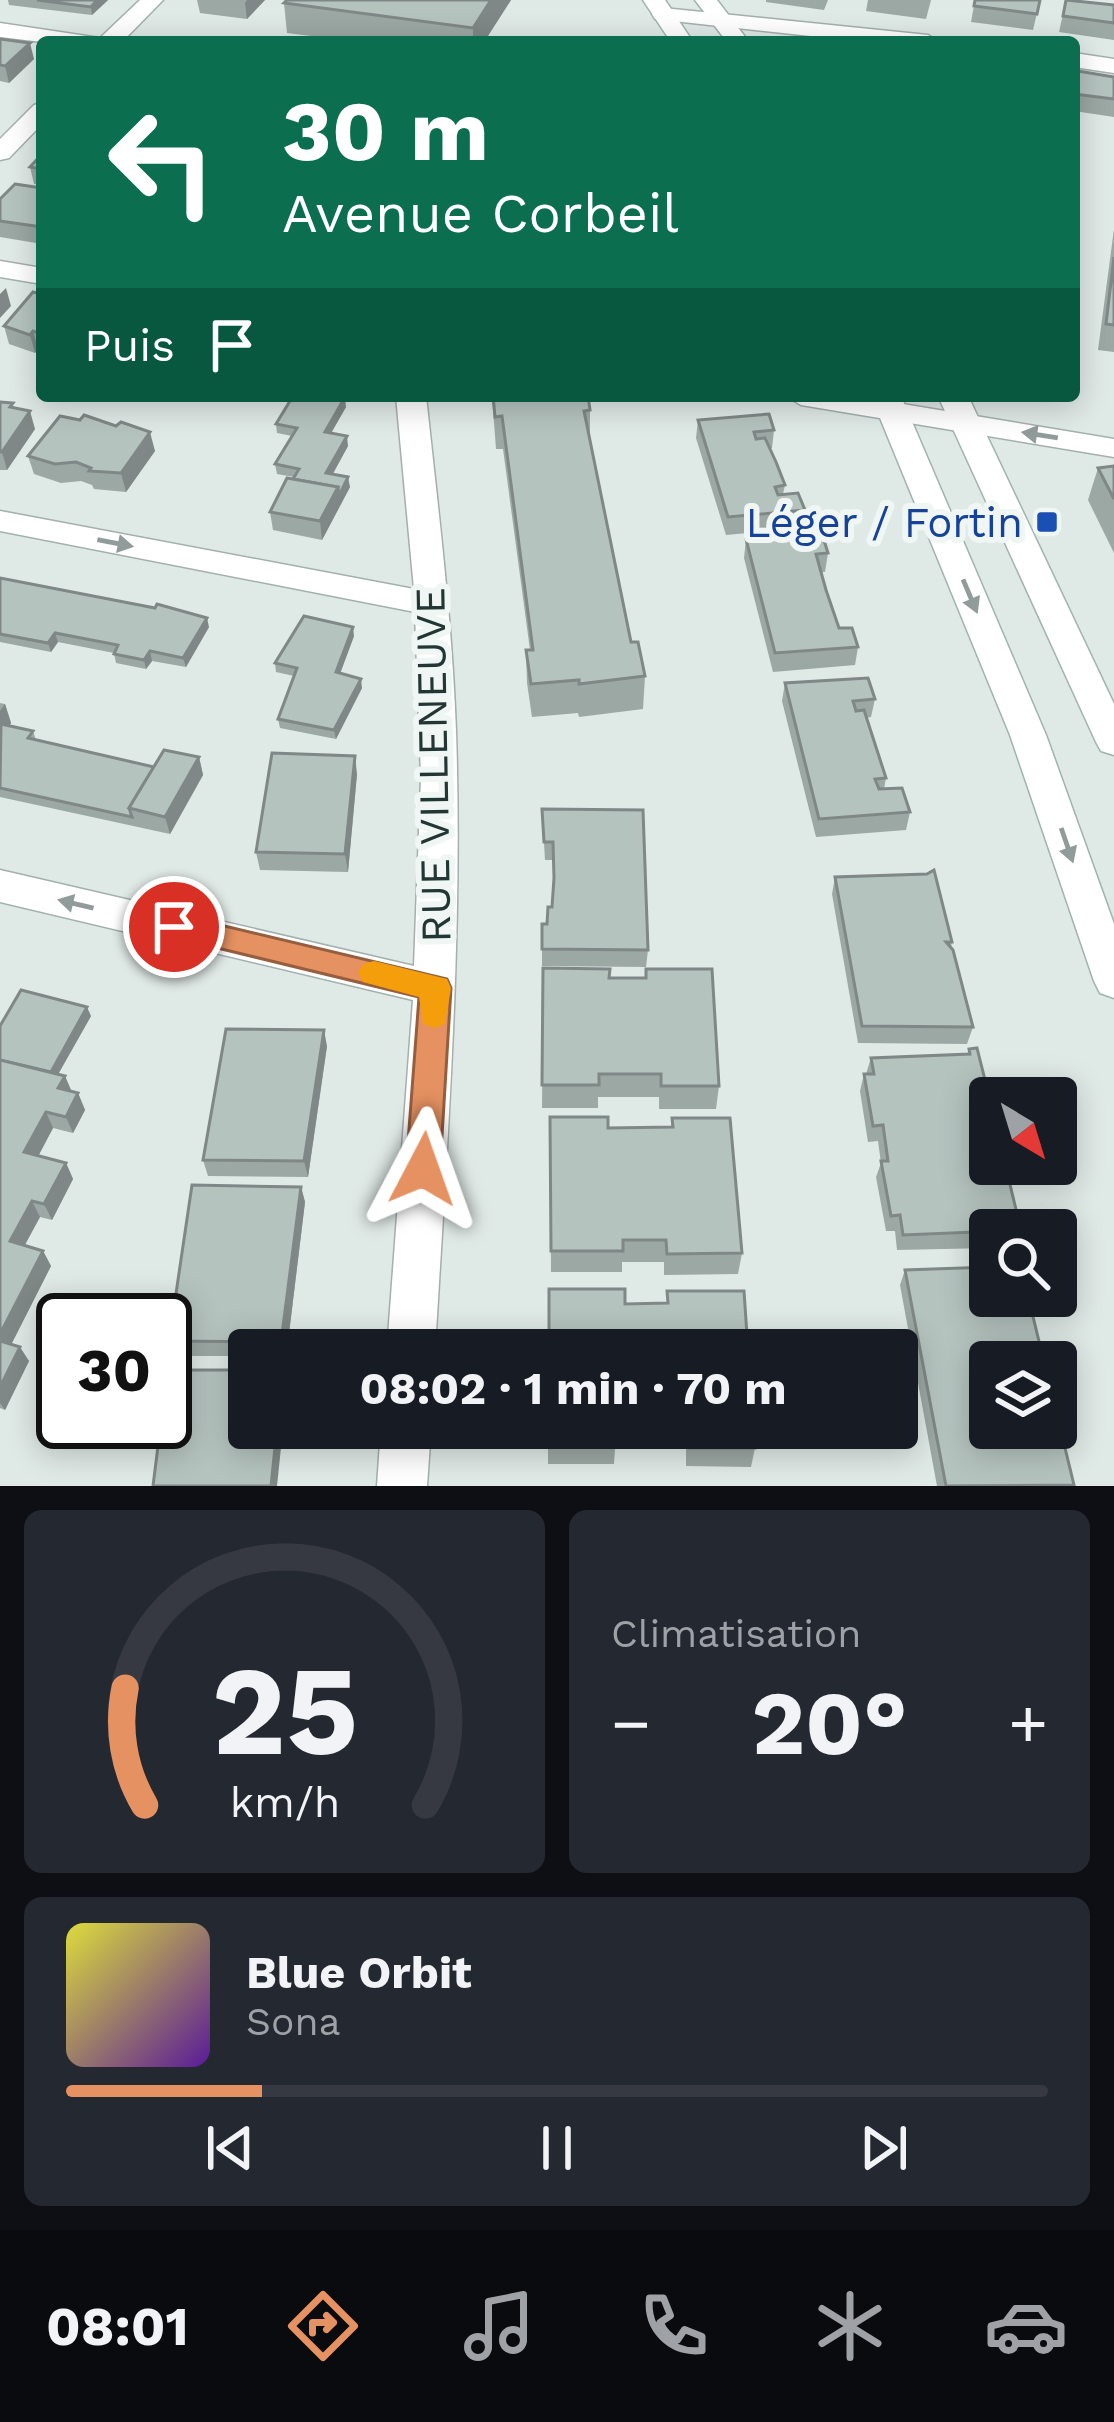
<!DOCTYPE html>
<html lang="fr">
<meta charset="utf-8">
<style>
:root{--surface:#171b24;--page:#242831;--text:#f1f3f6;--muted:#9ea1a6;--line:#363941;--accent:#e59161}
body{margin:0;font-family:"Work Sans",sans-serif;background:var(--page);color:var(--text);height:100vh;display:flex;flex-direction:column;font-size:45px;white-space:nowrap}
*{box-sizing:border-box;margin:0}
p{font-size:39px;color:var(--muted)}
.icon{flex:none;width:66px;height:66px;fill:none;stroke:currentColor;stroke-width:2;stroke-linecap:round;stroke-linejoin:round}
.map{position:relative;height:1486px;overflow:hidden}
.sheet{display:flex;flex-direction:column;gap:24px;padding:24px;background:#0d0f14;flex:1}
.sheet>*{flex:none}
.guide{position:absolute;left:36px;top:36px;width:1044px;height:366px;border-radius:12px;box-shadow:0 6px 30px #0003;background:#0b6e4f;color:#fff;overflow:hidden}
.needle{width:78px;rotate:142deg}
.fabs{position:absolute;left:969px;top:1077px;display:grid;gap:24px}
.fabs a{display:grid;place-items:center;width:108px;height:108px;border-radius:12px;background:var(--surface);box-shadow:0 6px 30px #0003;font-size:60px}
.speed{position:absolute;left:36px;top:1293px;display:flex;gap:24px;font-size:60px;font-weight:700;text-align:center}
.speed>*{display:grid;place-content:center;width:156px;height:156px;border-radius:50%;background:var(--surface);box-shadow:0 6px 30px #0003;line-height:1}
.speed .limit{border:6px solid #111;border-radius:18px;background:#fff;color:#111}
.pin{position:absolute;display:grid;place-items:center;width:102px;height:102px;color:#fff;margin:-51px;border:6px solid #fff;border-radius:50%;box-shadow:0 3px 12px #0007}
.me{position:absolute;width:132px;margin:-66px;rotate:4deg;stroke-linejoin:round;filter:drop-shadow(0 0 9px #0008)}
.turn{display:flex;align-items:center;gap:42px;height:252px;padding:0 48px;font-size:54px}
.turn .icon{width:156px;height:156px;stroke-width:2.5}
.turn b{display:block;font-size:84px;line-height:102px}
.then{display:flex;align-items:center;height:114px;padding:0 48px;background:#0003;gap:24px;font-size:45px}
.big{font-size:90px;font-weight:700;line-height:1.1}
.sheet .widget{flex:1;display:flex;flex-direction:column;justify-content:center;gap:18px;min-width:0;padding:0 42px;border-radius:18px;background:var(--page)}
.sheet .dial{align-items:center;gap:0}
.dial svg{height:312px;overflow:visible;fill:none;stroke:var(--line);stroke-width:7;stroke-linecap:round;text-anchor:middle}
.dial text{fill:var(--text);stroke:none}
.song{display:flex;align-items:center;gap:36px}
.cover{width:144px;height:144px;border-radius:18px;background:linear-gradient(135deg,hsl(60 70% 55%),hsl(270 70% 35%))}
.played{height:12px;border-radius:6px;background:linear-gradient(90deg,var(--accent) 20%,var(--line) 20%)}
.keys{display:flex;justify-content:space-around;direction:ltr}
.heat{display:flex;justify-content:space-between;align-items:center;font-size:66px;direction:ltr}
.sheet .tiles{flex:1;display:grid;gap:24px;grid-template-columns:1fr 1fr}
.widget:last-child{grid-column:span 2}
.trip{position:absolute;left:228px;top:1329px;width:690px;height:120px;border-radius:12px;background:var(--surface);box-shadow:0 6px 30px #0003;font-weight:700;line-height:120px;text-align:center}
.dock{display:flex;height:192px;justify-content:space-around;align-items:center;background:#090b0e;color:var(--muted)}
.dock .icon{width:84px;height:84px}
.dock .selected{color:var(--accent)}
.dock b{font-size:54px;color:var(--text)}
.map>svg:first-child{display:block}
.lines{fill:none;stroke-linecap:round;stroke-linejoin:round}
.minor-casing{stroke:#a3b0ad;stroke-width:3}
.secondary-casing{stroke:#a0b4af;stroke-width:3}
.minor{fill:#fff;fill-rule:evenodd}
.secondary{fill:#fff;fill-rule:evenodd}
.wall{fill:#9ca8a4}
.shaded-wall{fill:#7f8886}
.building{fill:#b5c3bf;stroke:#7f8886;stroke-width:3}
.oneway{fill:#909b9a}
.route{fill:#e59161;stroke:#955e3f;stroke-width:3}
.slow{fill:#f59e0b}
.transit-dot{fill:#1a4fb4;stroke:#eff6f3;stroke-width:4.5}
.labels{text-anchor:middle;dominant-baseline:central;stroke-width:12;stroke-linejoin:round;paint-order:stroke}
.transit-label{font-size:42px;fill:#164399;stroke:#eff6f3;text-anchor:end}
.street-label{font-size:42px;fill:#223734;stroke:#eff6f3}
</style>
<div class="map">
<svg width="1114" height="1486" viewBox="0 0 1114 1486">
<rect width="100%" height="100%" fill="#dfe9e6"/>
<g class="lines">
<defs>
<g id="minor">
<path d="M140 0H163L122 42H42L0 37V23L100 38Z"/>
<path d="M663 8 928 35 939 42H866L655 19 652 14Z"/>
<path d="M1074 53 1114 59V73L1074 67Z"/>
<path d="M42 103V124L9 158 0 160V139L34 105Z"/>
<path d="M0 261 42 268V284L0 277Z"/>
<path d="M396 396H426C438 508 452 619 456 731 463 938 447 1143 435 1350H387L413 1000 0 902V870L414 966 421 777 415 612 0 531V511L414 589Z"/>
<path d="M786 396H854L1114 439V457L801 405Z"/>
<path d="M381 1428H431L427 1486H377Z"/>
</g>
<g id="secondary">
<path d="M643 0H665L693 42H671Z"/>
<path d="M695 0H717L749 42H727Z"/>
<path d="M871 396H901L1046 735 1114 924V998L1100 993 1094 981 1010 735Z"/>
<path d="M938 396H968L1114 704V755L1101 751 1096 742Z"/>
</g>
</defs>
<!-- minor casing -->
<use href="#minor" class="minor-casing"/>
<!-- secondary casing -->
<use href="#secondary" class="secondary-casing"/>
<!-- minor -->
<use href="#minor" class="minor"/>
<!-- secondary -->
<use href="#secondary" class="secondary"/>
</g>
<!-- wall -->
<g class="wall">
<path d="M8 0H108L92 15 9 5Z"/>
<path d="M197 0H265L247 19 200 13Z"/>
<path d="M511 0 484 42H358L287 33 284 3Z"/>
<path d="M766 0H828L824 10 766 2Z"/>
<path d="M868 0H931L926 19 866 11Z"/>
<path d="M975 0H1040L1033 30 971 22Z"/>
<path d="M1066 0 1114 5V40L1059 32Z"/>
<path d="M0 39 34 59 9 83 0 81Z"/>
<path d="M1078 71 1114 77V117L1074 111V91Z"/>
<path d="M42 154V185L34 184 30 167Z"/>
<path d="M42 188V244L0 237V199Z"/>
<path d="M1114 229V352L1098 350Z"/>
<path d="M42 294V350L38 349 35 353 9 344 4 326Z"/>
<path d="M281 396H337L346 407 331 433 348 446 332 474 350 487 322 540 273 530 270 512 294 477 277 474 275 464 292 436 277 433 276 424 291 398Z"/>
<path d="M492 396 590 410V438L631 642 645 676 643 709 579 717 578 713 532 717 527 683 526 650H530L503 449H496Z"/>
<path d="M0 402 15 408 35 429 7 470H0Z"/>
<path d="M698 420 774 430 772 448H770L785 485 783 494 805 510 802 528 726 535 696 438Z"/>
<path d="M155 451 126 492 94 489 92 485 81 481 61 483 34 474 28 456Z"/>
<path d="M1114 466V553L1088 500 1098 468Z"/>
<path d="M746 539 828 553 825 572H821L839 628 858 647 855 665 773 672 744 558Z"/>
<path d="M0 578 209 627 186 667 152 661 146 669 116 663 114 653 58 642 51 652 0 642Z"/>
<path d="M354 636 340 673 362 688 336 739 280 728 278 719 294 676 276 672 275 663Z"/>
<path d="M785 683 875 699 871 717 866 718 886 778 884 789 910 812 906 830 816 837 782 701Z"/>
<path d="M0 703 5 704 11 723 9 726 33 731 36 740 154 767 199 757 203 775 170 834 0 797Z"/>
<path d="M357 774 348 872 260 870 256 852Z"/>
<path d="M542 809 648 950 646 967 542 966V924H547L552 907 553 882V860H545Z"/>
<path d="M835 877 952 942 951 947 973 1027 967 1044 858 1043 832 894Z"/>
<path d="M543 968 609 978H645L646 969 719 1086 716 1109H659V1097H598V1108H542Z"/>
<path d="M91 1016 58 1074 72 1092 78 1093 85 1110 73 1133 53 1128 38 1156 66 1163 73 1179 52 1220 40 1217 24 1245 43 1251 51 1266 11 1344 29 1361 5 1410 0 1408V1026Z"/>
<path d="M327 1046 308 1177 208 1176 203 1160Z"/>
<path d="M969 1049 990 1230V1248L897 1250 895 1231H886L876 1177 881 1163 878 1141 868 1142 860 1091 864 1074H866L871 1058 967 1054Z"/>
<path d="M550 1117 608 1128 671 1127 672 1118 742 1253 738 1274 664 1275V1262H622V1272H551Z"/>
<path d="M301 1187 305 1202 287 1350H249V1356H175L169 1341Z"/>
<path d="M905 1270 1074 1485 1073 1486H937L900 1285Z"/>
<path d="M548 1428H754L755 1448 751 1467 686 1466V1449H615L614 1464H548Z"/>
</g>
<!-- shaded-wall -->
<g class="shaded-wall">
<path d="M97 0H108L92 15 91 7Z"/>
<path d="M247 0H265L247 19 245 3Z"/>
<path d="M491 0H511L484 42H473V28Z"/>
<path d="M30 43 34 59 9 83 5 66Z"/>
<path d="M6 288 11 306 0 318V294Z"/>
<path d="M33 331 38 349 35 353 30 335Z"/>
<path d="M345 397 346 407 326 442 325 432Z"/>
<path d="M30 411 35 429 7 470 2 452Z"/>
<path d="M150 432 155 451 126 492 121 473Z"/>
<path d="M347 436 348 446 328 483 326 473Z"/>
<path d="M348 477 350 487 322 540 320 521 338 487Z"/>
<path d="M207 618 209 627 186 667 183 658Z"/>
<path d="M353 627 354 636 337 682 336 672Z"/>
<path d="M55 633 58 642 51 652 48 643Z"/>
<path d="M150 651 152 661 146 669 144 660Z"/>
<path d="M361 679 362 688 336 739 334 730Z"/>
<path d="M5 704 11 723 0 739V711Z"/>
<path d="M355 756 357 774 348 872 345 854Z"/>
<path d="M199 757 203 775 170 834 165 817Z"/>
<path d="M87 1007 91 1016 51 1087 47 1078Z"/>
<path d="M324 1030 327 1046 308 1177 304 1161Z"/>
<path d="M65 1076 72 1092 58 1088Z"/>
<path d="M78 1093 85 1110 73 1133 66 1117Z"/>
<path d="M46 1112 53 1128 32 1168 24 1152Z"/>
<path d="M66 1163 73 1179 52 1220 44 1204Z"/>
<path d="M301 1187 305 1202 287 1350H284L281 1342Z"/>
<path d="M32 1201 40 1217 19 1256 10 1241Z"/>
<path d="M43 1251 51 1266 6 1355 0 1345V1334Z"/>
<path d="M20 1347 29 1361 5 1410 0 1403V1387Z"/>
<path d="M277 1428H283L277 1486H271Z"/>
</g>
<!-- building -->
<g class="building">
<path d="M37 0H97L91 7Z"/>
<path d="M287 0H491L473 28 284 3Z"/>
<path d="M975 0H1040L1037 14 974 6Z"/>
<path d="M1066 0 1114 5V23L1063 16Z"/>
<path d="M0 39 30 43 5 66 0 65Z"/>
<path d="M851 39 877 42H849Z"/>
<path d="M1078 71 1114 77V99L1074 94Z"/>
<path d="M42 154V169L30 167Z"/>
<path d="M15 184 42 188V227L0 221V199Z"/>
<path d="M1114 257V325L1106 324Z"/>
<path d="M33 292 42 294V334L33 331 30 335 4 326Z"/>
<path d="M293 396 345 397 325 432 347 436 326 473 348 477 339 496 338 487 293 479 299 469 275 464 297 428 276 424Z"/>
<path d="M493 396H588L590 410 584 411 631 642H638L645 676 579 684V680L531 684 526 650H533L502 416 495 417Z"/>
<path d="M0 402 13 403 10 407 30 411 2 452H0Z"/>
<path d="M769 414 774 430 754 432 756 439 765 438 776 462 785 485 775 487 778 495 798 493 805 510 728 517 698 420Z"/>
<path d="M84 415 116 426 121 422 150 432 121 473 89 471 91 468 76 462 55 464 28 456 60 416 80 420Z"/>
<path d="M1114 466V499L1098 468Z"/>
<path d="M287 478 338 487 320 521 270 512Z"/>
<path d="M822 534 828 553 816 554 826 590 839 628H852L858 647 775 653 746 539Z"/>
<path d="M0 578 155 608 157 604 207 618 183 658 150 651 144 660 114 654 118 645 55 633 48 643 0 634Z"/>
<path d="M304 616 353 627 336 672 361 679 334 730 278 719 297 668 275 663Z"/>
<path d="M868 678 875 699 853 701 856 711 864 710 886 778 875 779 879 789 902 788 910 812 819 819 785 683Z"/>
<path d="M1 724 33 731 28 738 154 767 129 808 132 817 0 788Z"/>
<path d="M164 750 199 757 165 817 129 808Z"/>
<path d="M272 753 355 756 345 854 256 852Z"/>
<path d="M542 809 643 810 648 950 542 949V924H547L548 907H552L554 878 553 842H544Z"/>
<path d="M934 870 952 942H946L953 950 973 1027 862 1026 835 877 927 874Z"/>
<path d="M543 968 610 969 609 978H646V969H712L719 1086H661V1074H599V1085H542Z"/>
<path d="M21 990 87 1007 51 1072 0 1060V1026Z"/>
<path d="M226 1029 324 1030 304 1161 203 1160Z"/>
<path d="M977 1048 990 1100V1164H1005L1021 1230 903 1235 900 1215 891 1216 881 1161H888L883 1125 873 1126 864 1074H874L871 1058 970 1054 969 1049Z"/>
<path d="M0 1060 65 1076 58 1088 78 1093 66 1117 46 1112 24 1152 66 1163 44 1204 32 1201 10 1241 43 1251 0 1334Z"/>
<path d="M550 1117H608V1128L673 1127 672 1118H730L742 1253 667 1254 666 1240H623V1251H551Z"/>
<path d="M192 1185 301 1187 281 1342 169 1341Z"/>
<path d="M990 1267V1296H1028L1044 1362H990V1428H1056V1411L1074 1485 946 1486 905 1270Z"/>
<path d="M549 1289H625V1304L668 1303 667 1291H744L748 1350H549Z"/>
<path d="M0 1341 20 1347 0 1387Z"/>
<path d="M168 1370H249V1428H277L271 1486H153L161 1422H165V1392Z"/>
<path d="M548 1428H754L755 1448H689V1430H615V1446L548 1445Z"/>
</g>
<!-- one-way arrows -->
<defs><path id="oneway-solid" d="M-6-.8H1V-3.2L6.5 0L1 3.2V.8H-6Z" transform="scale(3)"/></defs>
<g class="oneway">
<use href="#oneway-solid" transform="translate(1040 435) rotate(-171)"/>
<use href="#oneway-solid" transform="translate(115 543) rotate(11)"/>
<use href="#oneway-solid" transform="translate(970 596) rotate(67)"/>
<use href="#oneway-solid" transform="translate(1067 845) rotate(71)"/>
<use href="#oneway-solid" transform="translate(76 904) rotate(-167)"/>
</g>
<!-- route -->
<path class="route" d="M174 914 447 979 451 988 440 1169 435 1180 423 1184 411 1180 406 1169 419 997 164 935 159 927 164 918Z"/>
<!-- slow -->
<path class="slow" d="M374 961 447 979 451 988 445 1024 434 1028 423 1024 419 997 363 982 358 973 363 964Z"/>
<!-- markers -->
<rect class="transit-dot" x="1035" y="510" width="24" height="24" rx="6"/>
<g class="labels">
<!-- transit labels -->
<g class="transit-label">
<text x="1023" y="522">Léger / Fortin</text>
</g>
<!-- street labels -->
<g class="street-label">
<text transform="translate(433 765) rotate(-91)">RUE VILLENEUVE</text>
</g>
</g>
</svg>
<div class="fabs">
<a><svg class="needle" viewBox="-14 -14 28 28"><path d="M0-13l5 13h-10z" fill="#e53935"/><path d="M0 13l5-13h-10z" fill="#9ea1a6"/></svg></a>
<a><svg class="icon" aria-label="search" viewBox="0 0 24 24"><circle cx="10" cy="10" r="6"/><path d="M15 15l6 6"/></svg></a>
<a><svg class="icon" aria-label="layers" viewBox="0 0 24 24"><path d="M12 4l9 5-9 5-9-5zM3 14l9 5 9-5"/></svg></a>
</div>
<div class="speed"><div class="limit">30</div></div>
<div class="pin" style="left:174px;top:927px;background:#d93025"><svg class="icon" aria-label="arrive" viewBox="0 0 24 24"><path d="M6 21V4h12l-3 4 3 4H6"/></svg></div>
<svg class="me" style="left:423px;top:1169px" viewBox="-20 -20 40 40"><path d="M0-17L14 15 0 8-14 15z" fill="#e59161" stroke="#fff" stroke-width="4"/></svg>
<div class="trip">08:02 · 1 min · 70 m</div>
<div class="guide">
<div class="turn"><svg class="icon" aria-label="left" viewBox="0 0 24 24"><path d="M17 20v-9H6M10 6l-5 5 5 5"/></svg><div><b>30 m</b>Avenue Corbeil</div></div>
<div class="then">Puis<svg class="icon" aria-label="arrive" viewBox="0 0 24 24"><path d="M6 21V4h12l-3 4 3 4H6"/></svg></div>
</div>
</div>
<section class="sheet">
<div class="tiles">
<div class="widget dial"><svg viewBox="0 0 100 80">
<path d="M14 69A42 42 0 1 1 86 69"/>
<path d="M14 69A42 42 0 0 1 9 39" stroke="#e59161"/>
<text x="50" y="56" font-size="32" font-weight="700">25</text>
<text x="50" y="72" font-size="11">km/h</text>
</svg></div>
<div class="widget"><p>Climatisation</p>
<div class="heat"><a>−</a><b class="big">20°</b><a>+</a></div>
</div>
<div class="widget">
<div class="song"><i class="cover"></i><div><b>Blue Orbit</b><p>Sona</p></div></div>
<div class="played"></div>
<div class="keys"><svg class="icon" aria-label="previous" viewBox="0 0 24 24"><path d="M18 5L8 12l10 7zM5 5v14"/></svg><svg class="icon" aria-label="pause" viewBox="0 0 24 24"><path d="M8 5v14M16 5v14"/></svg><svg class="icon" aria-label="next" viewBox="0 0 24 24"><path d="M6 5l10 7-10 7zM19 5v14"/></svg></div>
</div>
</div>
</section>
<nav class="dock">
<b>08:01</b>
<svg class="icon selected" aria-label="directions" viewBox="0 0 24 24"><path d="M12 3l9 9-9 9-9-9zM9 14v-3h6M13 9l2 2-2 2"/></svg>
<svg class="icon" aria-label="music" viewBox="0 0 24 24"><path d="M9 18V5l10-2v13"/><circle cx="6" cy="18" r="3"/><circle cx="16" cy="16" r="3"/></svg>
<svg class="icon" aria-label="phone" viewBox="0 0 24 24"><path d="M5 4h4l2 5-3 2q2 4 5 5l2-3 5 2v4C11 20 4 13 5 4z"/></svg>
<svg class="icon" aria-label="climate" viewBox="0 0 24 24"><path d="M12 3v18M4 7l16 10M4 17L20 7"/></svg>
<svg class="icon" aria-label="car" viewBox="0 0 24 24"><path d="M5 17H2v-5l4-1 3-4h7l3 4 3 1v5h-3M9 17h6M6 11h13"/><circle cx="7" cy="17" r="2"/><circle cx="17" cy="17" r="2"/></svg>
</nav>
